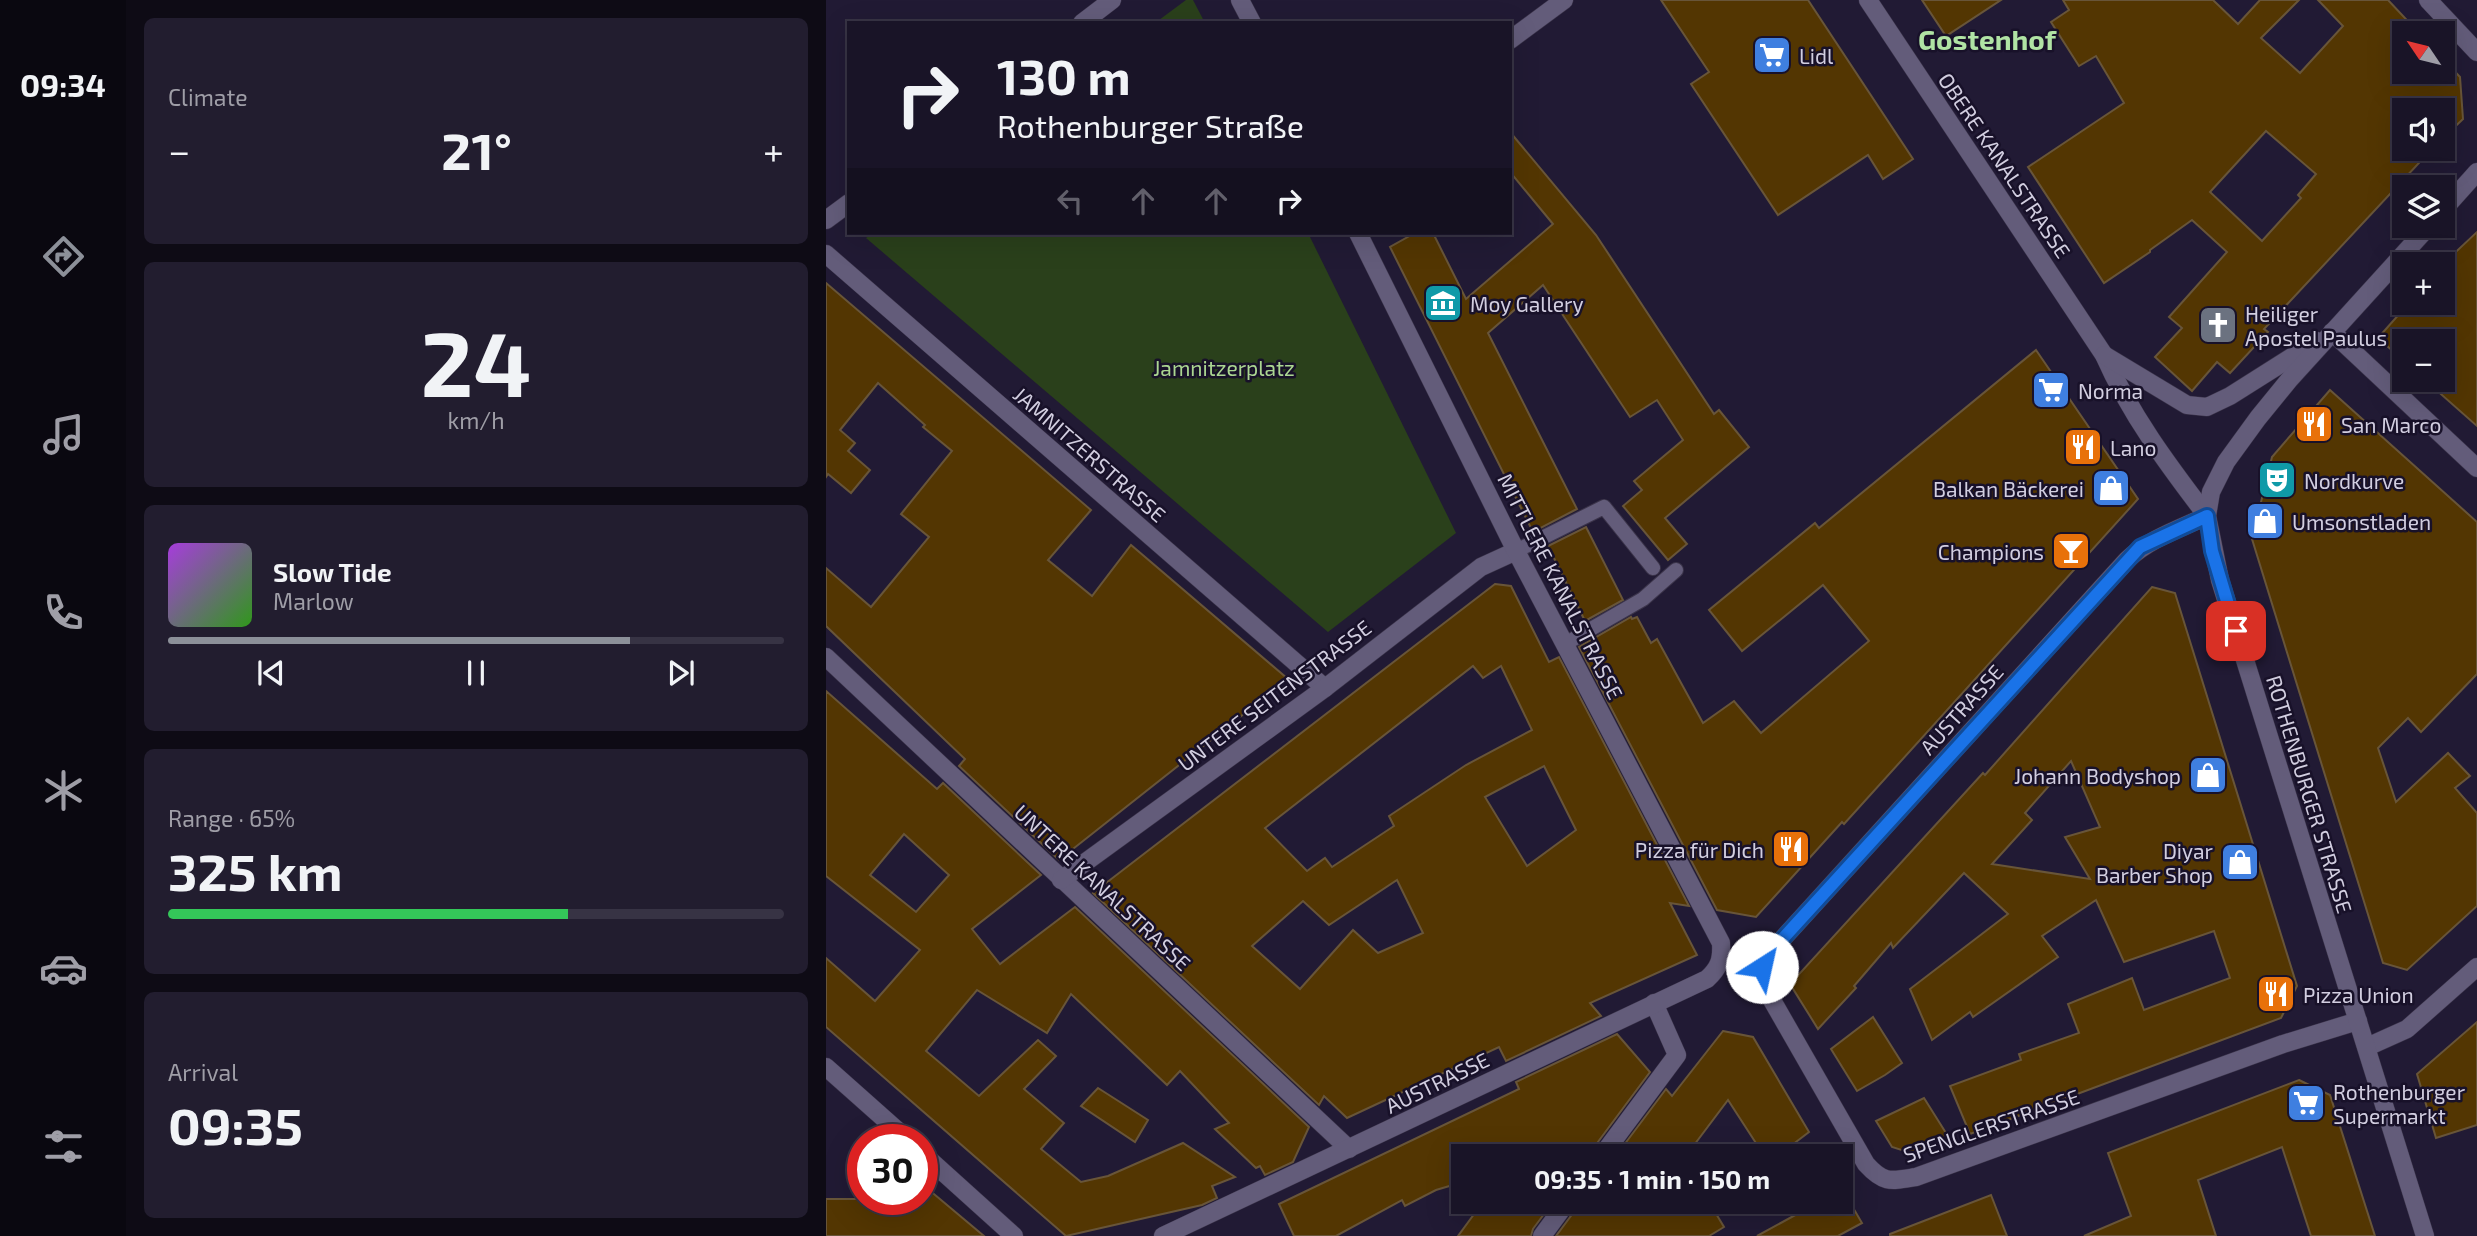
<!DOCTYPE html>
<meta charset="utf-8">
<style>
:root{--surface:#191427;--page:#221d2f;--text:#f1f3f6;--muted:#9f9ea7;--line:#373344;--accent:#8c9099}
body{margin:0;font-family:"Exo 2",sans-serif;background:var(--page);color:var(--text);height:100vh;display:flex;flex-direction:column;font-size:26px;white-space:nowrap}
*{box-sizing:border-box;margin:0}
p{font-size:23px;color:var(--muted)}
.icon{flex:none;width:38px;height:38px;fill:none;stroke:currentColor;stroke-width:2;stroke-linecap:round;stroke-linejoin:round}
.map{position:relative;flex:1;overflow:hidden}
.sheet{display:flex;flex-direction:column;gap:18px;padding:18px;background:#0e0b15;width:700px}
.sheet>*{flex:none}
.banner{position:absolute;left:21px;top:21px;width:665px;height:214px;border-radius:0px;box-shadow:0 7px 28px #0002,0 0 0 2px var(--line);background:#191427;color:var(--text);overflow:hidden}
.needle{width:46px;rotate:305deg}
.controls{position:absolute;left:1566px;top:21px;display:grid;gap:14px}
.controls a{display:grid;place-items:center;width:63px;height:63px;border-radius:0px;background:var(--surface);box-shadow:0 7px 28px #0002,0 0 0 2px var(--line);font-size:35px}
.speed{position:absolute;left:21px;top:1124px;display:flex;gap:14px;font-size:35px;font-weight:700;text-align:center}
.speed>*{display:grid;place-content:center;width:91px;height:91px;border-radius:50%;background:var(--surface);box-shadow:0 7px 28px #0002,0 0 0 2px var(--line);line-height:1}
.speed .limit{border:10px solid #d22;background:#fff;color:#111}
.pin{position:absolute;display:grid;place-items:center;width:60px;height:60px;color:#fff;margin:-30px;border-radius:14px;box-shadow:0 4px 10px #0006}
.me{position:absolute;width:77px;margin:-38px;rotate:35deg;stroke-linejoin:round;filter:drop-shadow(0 0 5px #0008)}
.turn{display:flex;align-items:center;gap:24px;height:147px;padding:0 35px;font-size:32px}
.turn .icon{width:91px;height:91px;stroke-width:2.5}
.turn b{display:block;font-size:49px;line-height:60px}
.lanes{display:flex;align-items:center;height:66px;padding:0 35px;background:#0003;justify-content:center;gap:35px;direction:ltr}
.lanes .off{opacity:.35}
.big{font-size:52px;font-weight:700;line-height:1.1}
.sheet .card{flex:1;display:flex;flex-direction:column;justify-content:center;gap:10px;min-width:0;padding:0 24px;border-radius:10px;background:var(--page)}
.sheet .dial{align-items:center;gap:0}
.dial b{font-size:91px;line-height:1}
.song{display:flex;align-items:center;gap:21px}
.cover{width:84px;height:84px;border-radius:10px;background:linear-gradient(135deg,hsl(280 70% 55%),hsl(110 70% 35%))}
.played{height:7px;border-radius:4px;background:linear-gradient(90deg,var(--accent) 75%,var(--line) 75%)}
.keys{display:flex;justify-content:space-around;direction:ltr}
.heat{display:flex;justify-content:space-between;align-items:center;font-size:38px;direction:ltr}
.charge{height:10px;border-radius:5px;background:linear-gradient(90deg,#34c759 65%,var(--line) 0)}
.trip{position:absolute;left:625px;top:1144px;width:402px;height:70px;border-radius:0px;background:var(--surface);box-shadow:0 7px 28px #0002,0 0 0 2px var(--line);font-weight:700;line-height:70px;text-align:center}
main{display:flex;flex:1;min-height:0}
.menu{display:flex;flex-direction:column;width:126px;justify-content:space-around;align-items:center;background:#0a0810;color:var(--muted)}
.menu .icon{width:49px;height:49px}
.menu .current{color:var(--accent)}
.menu b{font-size:32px;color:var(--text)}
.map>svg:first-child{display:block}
.green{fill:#2a401b}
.building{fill:#533602;stroke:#685539;stroke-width:2;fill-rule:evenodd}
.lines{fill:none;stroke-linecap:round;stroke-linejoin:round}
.lane-casing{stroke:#3b344a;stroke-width:16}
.street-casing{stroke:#3b344a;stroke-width:19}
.secondary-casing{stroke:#3b344a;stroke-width:19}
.lane{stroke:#635c7a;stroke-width:14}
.street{stroke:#635c7a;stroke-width:18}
.secondary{stroke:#635c7a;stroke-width:18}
.route-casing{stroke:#114b97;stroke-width:18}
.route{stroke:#1a73e8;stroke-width:12}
.labels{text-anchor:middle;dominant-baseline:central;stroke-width:5;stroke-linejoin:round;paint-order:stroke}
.poi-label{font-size:21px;fill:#d2cee0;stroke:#181129;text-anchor:start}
.street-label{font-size:21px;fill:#d2cee0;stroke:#181129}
.park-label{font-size:21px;fill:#abd691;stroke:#181129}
.district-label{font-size:28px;font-weight:bold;fill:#b0e3a4;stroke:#181129}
</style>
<main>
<nav class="menu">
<b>09:34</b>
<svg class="icon current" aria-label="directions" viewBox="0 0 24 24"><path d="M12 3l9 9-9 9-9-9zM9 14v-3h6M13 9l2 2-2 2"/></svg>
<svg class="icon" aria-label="music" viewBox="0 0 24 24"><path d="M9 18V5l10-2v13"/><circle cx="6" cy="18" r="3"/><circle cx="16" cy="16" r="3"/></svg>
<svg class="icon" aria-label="phone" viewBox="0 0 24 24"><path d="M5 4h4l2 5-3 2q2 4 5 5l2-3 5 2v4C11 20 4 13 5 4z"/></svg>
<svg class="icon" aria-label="climate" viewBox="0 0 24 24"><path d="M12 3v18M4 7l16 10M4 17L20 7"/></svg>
<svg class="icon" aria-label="car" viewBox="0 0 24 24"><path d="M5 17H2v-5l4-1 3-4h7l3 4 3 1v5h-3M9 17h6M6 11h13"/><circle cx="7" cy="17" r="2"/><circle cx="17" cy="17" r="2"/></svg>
<svg class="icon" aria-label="filters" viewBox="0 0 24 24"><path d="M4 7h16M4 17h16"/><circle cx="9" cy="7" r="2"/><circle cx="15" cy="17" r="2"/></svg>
</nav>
<section class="sheet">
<div class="card"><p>Climate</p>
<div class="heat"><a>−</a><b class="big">21°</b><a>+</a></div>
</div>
<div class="card dial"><b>24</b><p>km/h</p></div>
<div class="card">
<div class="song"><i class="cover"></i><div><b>Slow Tide</b><p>Marlow</p></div></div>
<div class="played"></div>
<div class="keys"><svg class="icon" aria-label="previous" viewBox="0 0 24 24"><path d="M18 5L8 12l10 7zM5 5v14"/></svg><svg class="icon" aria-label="pause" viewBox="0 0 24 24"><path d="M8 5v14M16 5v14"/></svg><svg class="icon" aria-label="next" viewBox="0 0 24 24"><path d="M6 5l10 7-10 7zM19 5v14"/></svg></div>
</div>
<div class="card"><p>Range · 65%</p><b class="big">325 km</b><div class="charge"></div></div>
<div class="card"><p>Arrival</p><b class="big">09:35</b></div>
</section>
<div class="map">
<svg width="1651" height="1236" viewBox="0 0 1651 1236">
<rect width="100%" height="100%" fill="#211a34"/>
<!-- green -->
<g class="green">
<path d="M360 0H367L379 23H329Z"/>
<path d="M48 233H482L630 533 502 632 40 238Z"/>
</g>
<!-- building -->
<g class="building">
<path d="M835 0H982L1087 159 1057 179 1042 155 952 215 865 84 883 72Z"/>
<path d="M1096 0H1175L1120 36Z"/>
<path d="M1237 0H1387L1412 24 1434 0H1473L1435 38 1474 73 1517 26 1492 0H1562L1593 33H1578V72H1617V59L1634 77 1637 119 1617 138V110H1578V149H1606L1438 329 1442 332 1404 373 1391 362 1366 391 1329 357 1356 328 1343 317 1401 252 1366 220 1324 250V252L1278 283 1202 167 1298 103 1270 56 1253 66 1225 22 1243 10ZM1440 131 1490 174 1472 195 1475 198 1436 241 1384 192Z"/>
<path d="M684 132 770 235 888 414 893 410 923 447 839 518 861 544 842 560 797 506 816 490 808 481 857 440 831 400 804 417 717 285 662 333 751 509 707 532 564 247 589 233H607L640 299 727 224 684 172Z"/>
<path d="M1651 232V426L1599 380H1617V341H1578V361L1552 338 1583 303H1617V264Z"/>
<path d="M0 283 265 510 222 560 266 596 305 545 462 679 233 860 133 766 139 759 0 626V568L45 607 103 537 75 514 126 451 97 427 99 425 52 383 14 430 29 443 22 451 44 470 25 493 2 474 0 477Z"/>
<path d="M1210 350 1312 499 1018 824 1016 822 930 917 891 910 753 647 805 617 806 619 811 617 825 643 831 639 877 723 908 701 935 733 1043 641 997 585 916 651 883 610 989 523 993 528Z"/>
<path d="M1504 390 1651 522V674L1595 732 1582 718 1552 748 1570 802 1622 753 1644 776 1629 788 1651 813V906L1581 970 1557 963 1426 539 1446 457Z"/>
<path d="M760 527 797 600 759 621 722 546Z"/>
<path d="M669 584 685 586 723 662 733 657 863 906 844 903 871 955 764 1003 775 1016 680 1061 673 1047 521 1118 498 1096 493 1105 267 893ZM647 666 657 678 675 666 706 730 640 765 563 816 568 826 506 867 499 858 481 871 439 828ZM718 766 750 830 701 866 659 797ZM571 880 597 933 552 953 527 930 474 989 426 946 477 901 503 925Z"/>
<path d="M1326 587 1349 593 1471 986 1455 1018 1144 1134 1124 1086 1195 1060 1193 1054 1253 1033 1242 1004 1306 978 1318 1010 1404 978 1388 931 1298 962 1270 900 1216 936 1232 957 1147 1017 1144 1012 1106 1040 1084 989 1182 914 1138 873 1067 948 1065 943 1028 986 1030 988 992 1029 964 984 1157 773 1159 775ZM1245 761 1274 827 1239 837 1264 879 1166 864 1206 820 1199 813Z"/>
<path d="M0 691 111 789 117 783 215 875 146 929 174 964 249 907 483 1127 467 1162 439 1175 434 1166 430 1168 389 1129 403 1123 354 1071 341 1085 245 994 221 1033 151 990 100 1051 153 1096 212 1040 230 1056 198 1089 238 1123 215 1149 255 1182 282 1176 357 1143 409 1177 386 1186 391 1198 376 1205 240 1236 0 1027V958L49 1001 94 950 0 876ZM78 834 123 875 90 912 44 875Z"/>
<path d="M1047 1017 1076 1063 1059 1075 1031 1091 1005 1049Z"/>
<path d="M1651 1022V1125L1610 1138 1591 1074Z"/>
<path d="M897 1031 927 1037 983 1132 966 1145 973 1157H939L902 1100 859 1157H789L840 1089 846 1096Z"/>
<path d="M791 1034 824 1072 766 1150 764 1157H637V1182L610 1190 579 1206 576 1200 510 1236H468L453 1204 693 1089 690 1082Z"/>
<path d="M1473 1080 1504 1095 1549 1236H1485L1456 1147 1372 1180 1390 1236H1258L1305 1216 1282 1153Z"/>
<path d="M272 1088 322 1120 309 1142 255 1106Z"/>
<path d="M1098 1098 1125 1141 1088 1154 1066 1147 1050 1121Z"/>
<path d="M96 1184 158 1236H0V1199H96Z"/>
<path d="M1015 1187 1036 1223 1012 1236H931L973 1213 967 1202H1015Z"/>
<path d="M1165 1195 1181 1236H1064V1234Z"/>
<path d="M657 1202H727L707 1229 705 1236H632Z"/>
<path d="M752 1202H883L898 1227 883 1236H730L750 1209Z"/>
</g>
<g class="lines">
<defs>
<g id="lane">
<path d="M690 551 778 507 827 568"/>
<path d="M739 644 817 599 850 570"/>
</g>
<g id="street">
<path d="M414 0 426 23"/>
<path d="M1602 0 1651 52"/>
<path d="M256 23 286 0"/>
<path d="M684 40 738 0"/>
<path d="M0 220 23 203"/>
<path d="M0 254 499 688"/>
<path d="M1506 332 1651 468"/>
<path d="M1381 516C1353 529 1323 539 1301 560L941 956 936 967 939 988 1040 1164C1058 1184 1065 1181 1090 1177L1457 1044 1532 1021"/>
<path d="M0 657 523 1149"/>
<path d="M235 880 499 688 655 567 690 551"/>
<path d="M1541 1047 1581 1029 1651 967"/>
<path d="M0 1067 81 1139"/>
<path d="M96 1153 188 1236"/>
<path d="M775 1157 851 1055 828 1003"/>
<path d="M337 1236 881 979C893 968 896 960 895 943L690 551 532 233"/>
<path d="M716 1236 741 1202"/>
</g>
<g id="secondary">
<path d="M1042 0 1278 355C1304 414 1342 465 1381 516"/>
<path d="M1617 210 1651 172"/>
<path d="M1278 355 1361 405 1381 407 1404 396 1491 341"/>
<path d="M1599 1236 1394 580 1381 516 1385 492 1400 462 1432 418 1463 380 1603 226"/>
</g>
</defs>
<!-- lane casing -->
<use href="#lane" class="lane-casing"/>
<!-- street casing -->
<use href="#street" class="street-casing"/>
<!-- secondary casing -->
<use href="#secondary" class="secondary-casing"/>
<!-- lane -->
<use href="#lane" class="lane"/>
<!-- street -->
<use href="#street" class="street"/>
<!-- secondary -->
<use href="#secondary" class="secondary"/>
</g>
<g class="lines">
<defs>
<path id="route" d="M936 967 941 956 1314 547 1381 516 1386 551 1410 631"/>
</defs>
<!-- route casing -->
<use href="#route" class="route-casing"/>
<!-- route -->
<use href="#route" class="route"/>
</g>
<!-- icons -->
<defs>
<symbol id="supermarket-square" viewBox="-11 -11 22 22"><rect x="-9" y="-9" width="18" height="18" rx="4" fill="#3f7fe0" stroke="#181129"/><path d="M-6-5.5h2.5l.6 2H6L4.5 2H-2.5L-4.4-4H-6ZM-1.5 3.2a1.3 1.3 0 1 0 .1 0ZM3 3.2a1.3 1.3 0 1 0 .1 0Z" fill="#fff"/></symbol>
<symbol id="museum-square" viewBox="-11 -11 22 22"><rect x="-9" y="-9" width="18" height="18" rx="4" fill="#0f9aa8" stroke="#181129"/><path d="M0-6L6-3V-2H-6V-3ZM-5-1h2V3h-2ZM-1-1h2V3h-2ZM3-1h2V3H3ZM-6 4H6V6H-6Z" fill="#fff"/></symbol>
<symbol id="church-square" viewBox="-11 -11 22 22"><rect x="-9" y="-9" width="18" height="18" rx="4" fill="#6b7280" stroke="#181129"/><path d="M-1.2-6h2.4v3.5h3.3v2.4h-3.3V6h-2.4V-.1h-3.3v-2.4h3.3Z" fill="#fff"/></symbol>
<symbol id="restaurant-square" viewBox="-11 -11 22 22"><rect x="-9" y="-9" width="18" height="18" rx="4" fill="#e8710a" stroke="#181129"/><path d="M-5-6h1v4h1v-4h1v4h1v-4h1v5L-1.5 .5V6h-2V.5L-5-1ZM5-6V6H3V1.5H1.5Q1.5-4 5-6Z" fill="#fff"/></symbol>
<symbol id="theatre-square" viewBox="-11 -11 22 22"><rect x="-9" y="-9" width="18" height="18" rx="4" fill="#0f9aa8" stroke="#181129"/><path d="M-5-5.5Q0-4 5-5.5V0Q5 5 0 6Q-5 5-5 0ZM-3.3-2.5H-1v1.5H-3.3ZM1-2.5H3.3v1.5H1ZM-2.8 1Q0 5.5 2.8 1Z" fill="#fff"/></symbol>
<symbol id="shop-square" viewBox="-11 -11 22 22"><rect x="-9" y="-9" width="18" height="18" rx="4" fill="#3f7fe0" stroke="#181129"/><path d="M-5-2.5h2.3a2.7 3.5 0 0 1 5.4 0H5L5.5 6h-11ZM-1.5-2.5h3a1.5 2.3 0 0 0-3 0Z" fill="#fff"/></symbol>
<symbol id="bar-square" viewBox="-11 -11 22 22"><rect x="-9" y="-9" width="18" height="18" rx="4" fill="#e8710a" stroke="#181129"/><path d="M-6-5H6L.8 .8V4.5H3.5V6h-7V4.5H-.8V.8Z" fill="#fff"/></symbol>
</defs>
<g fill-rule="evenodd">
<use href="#supermarket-square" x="924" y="33" width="44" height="44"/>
<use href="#museum-square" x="595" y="281" width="44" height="44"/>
<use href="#church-square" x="1370" y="303" width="44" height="44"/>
<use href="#supermarket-square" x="1203" y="368" width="44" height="44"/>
<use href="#restaurant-square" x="1466" y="402" width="44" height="44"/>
<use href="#restaurant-square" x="1235" y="425" width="44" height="44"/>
<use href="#theatre-square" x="1429" y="458" width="44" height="44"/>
<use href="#shop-square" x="1263" y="466" width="44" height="44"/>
<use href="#shop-square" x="1417" y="499" width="44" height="44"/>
<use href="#bar-square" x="1223" y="529" width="44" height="44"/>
<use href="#shop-square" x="1360" y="753" width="44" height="44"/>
<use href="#restaurant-square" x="943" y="827" width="44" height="44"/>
<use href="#shop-square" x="1392" y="840" width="44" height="44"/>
<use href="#restaurant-square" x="1428" y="972" width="44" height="44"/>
<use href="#supermarket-square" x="1458" y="1081" width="44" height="44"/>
</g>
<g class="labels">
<!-- poi labels -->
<g class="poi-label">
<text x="973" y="55">Lidl</text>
<text x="644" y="303">Moy Gallery</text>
<text x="1419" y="313">Heiliger<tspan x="1419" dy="24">Apostel Paulus</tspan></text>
<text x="1252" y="390">Norma</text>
<text x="1515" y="424">San Marco</text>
<text x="1284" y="447">Lano</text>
<text x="1478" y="480">Nordkurve</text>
<text x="1258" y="488" text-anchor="end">Balkan Bäckerei</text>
<text x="1466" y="521">Umsonstladen</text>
<text x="1218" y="551" text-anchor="end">Champions</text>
<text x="1355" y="775" text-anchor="end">Johann Bodyshop</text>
<text x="938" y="849" text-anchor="end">Pizza für Dich</text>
<text x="1387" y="850" text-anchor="end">Diyar<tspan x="1387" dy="24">Barber Shop</tspan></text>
<text x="1477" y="994">Pizza Union</text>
<text x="1507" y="1091">Rothenburger<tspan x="1507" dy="24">Supermarkt</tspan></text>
</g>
<!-- street labels -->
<g class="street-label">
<text transform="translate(1179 165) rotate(56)">OBERE KANALSTRASSE</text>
<text transform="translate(264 454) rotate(41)">JAMNITZERSTRASSE</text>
<text transform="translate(735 586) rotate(63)">MITTLERE KANALSTRASSE</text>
<text transform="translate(448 695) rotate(-37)">UNTERE SEITENSTRASSE</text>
<text transform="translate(1135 709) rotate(-48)">AUSTRASSE</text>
<text transform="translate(1484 794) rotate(73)">ROTHENBURGER STRASSE</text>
<text transform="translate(277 887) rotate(43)">UNTERE KANALSTRASSE</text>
<text transform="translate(611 1082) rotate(-26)">AUSTRASSE</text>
<text transform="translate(1165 1125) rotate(-19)">SPENGLERSTRASSE</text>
</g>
<!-- park labels -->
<g class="park-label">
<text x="398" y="367">Jamnitzerplatz</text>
</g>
<!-- district labels -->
<g class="district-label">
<text x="1161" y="39">Gostenhof</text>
</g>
</g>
</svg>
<div class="controls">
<a><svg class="needle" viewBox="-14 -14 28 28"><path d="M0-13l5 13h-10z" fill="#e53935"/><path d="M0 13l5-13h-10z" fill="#9f9ea7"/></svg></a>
<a><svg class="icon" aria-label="sound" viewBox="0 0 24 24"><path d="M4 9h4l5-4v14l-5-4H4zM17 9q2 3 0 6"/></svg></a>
<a><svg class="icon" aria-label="layers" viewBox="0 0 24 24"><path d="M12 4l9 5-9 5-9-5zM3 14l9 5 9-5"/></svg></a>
<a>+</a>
<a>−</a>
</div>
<div class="speed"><div class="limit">30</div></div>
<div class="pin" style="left:1410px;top:631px;background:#d93025"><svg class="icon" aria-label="arrive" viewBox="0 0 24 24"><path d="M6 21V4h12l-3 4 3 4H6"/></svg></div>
<svg class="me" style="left:936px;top:967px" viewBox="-20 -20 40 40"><circle r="19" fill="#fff"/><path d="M0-13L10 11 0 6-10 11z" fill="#1a73e8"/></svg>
<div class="trip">09:35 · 1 min · 150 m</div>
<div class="banner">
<div class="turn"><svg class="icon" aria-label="right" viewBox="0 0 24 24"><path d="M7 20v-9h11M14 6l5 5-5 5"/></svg><div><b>130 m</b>Rothenburger Straße</div></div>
<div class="lanes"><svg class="icon off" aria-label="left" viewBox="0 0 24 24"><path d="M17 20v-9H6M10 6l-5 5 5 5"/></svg><svg class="icon off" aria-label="ahead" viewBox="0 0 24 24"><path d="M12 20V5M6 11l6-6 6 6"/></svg><svg class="icon off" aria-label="ahead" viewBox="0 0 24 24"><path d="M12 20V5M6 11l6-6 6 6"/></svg><svg class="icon" aria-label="right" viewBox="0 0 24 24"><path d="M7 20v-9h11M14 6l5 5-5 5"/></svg></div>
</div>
</div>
</main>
